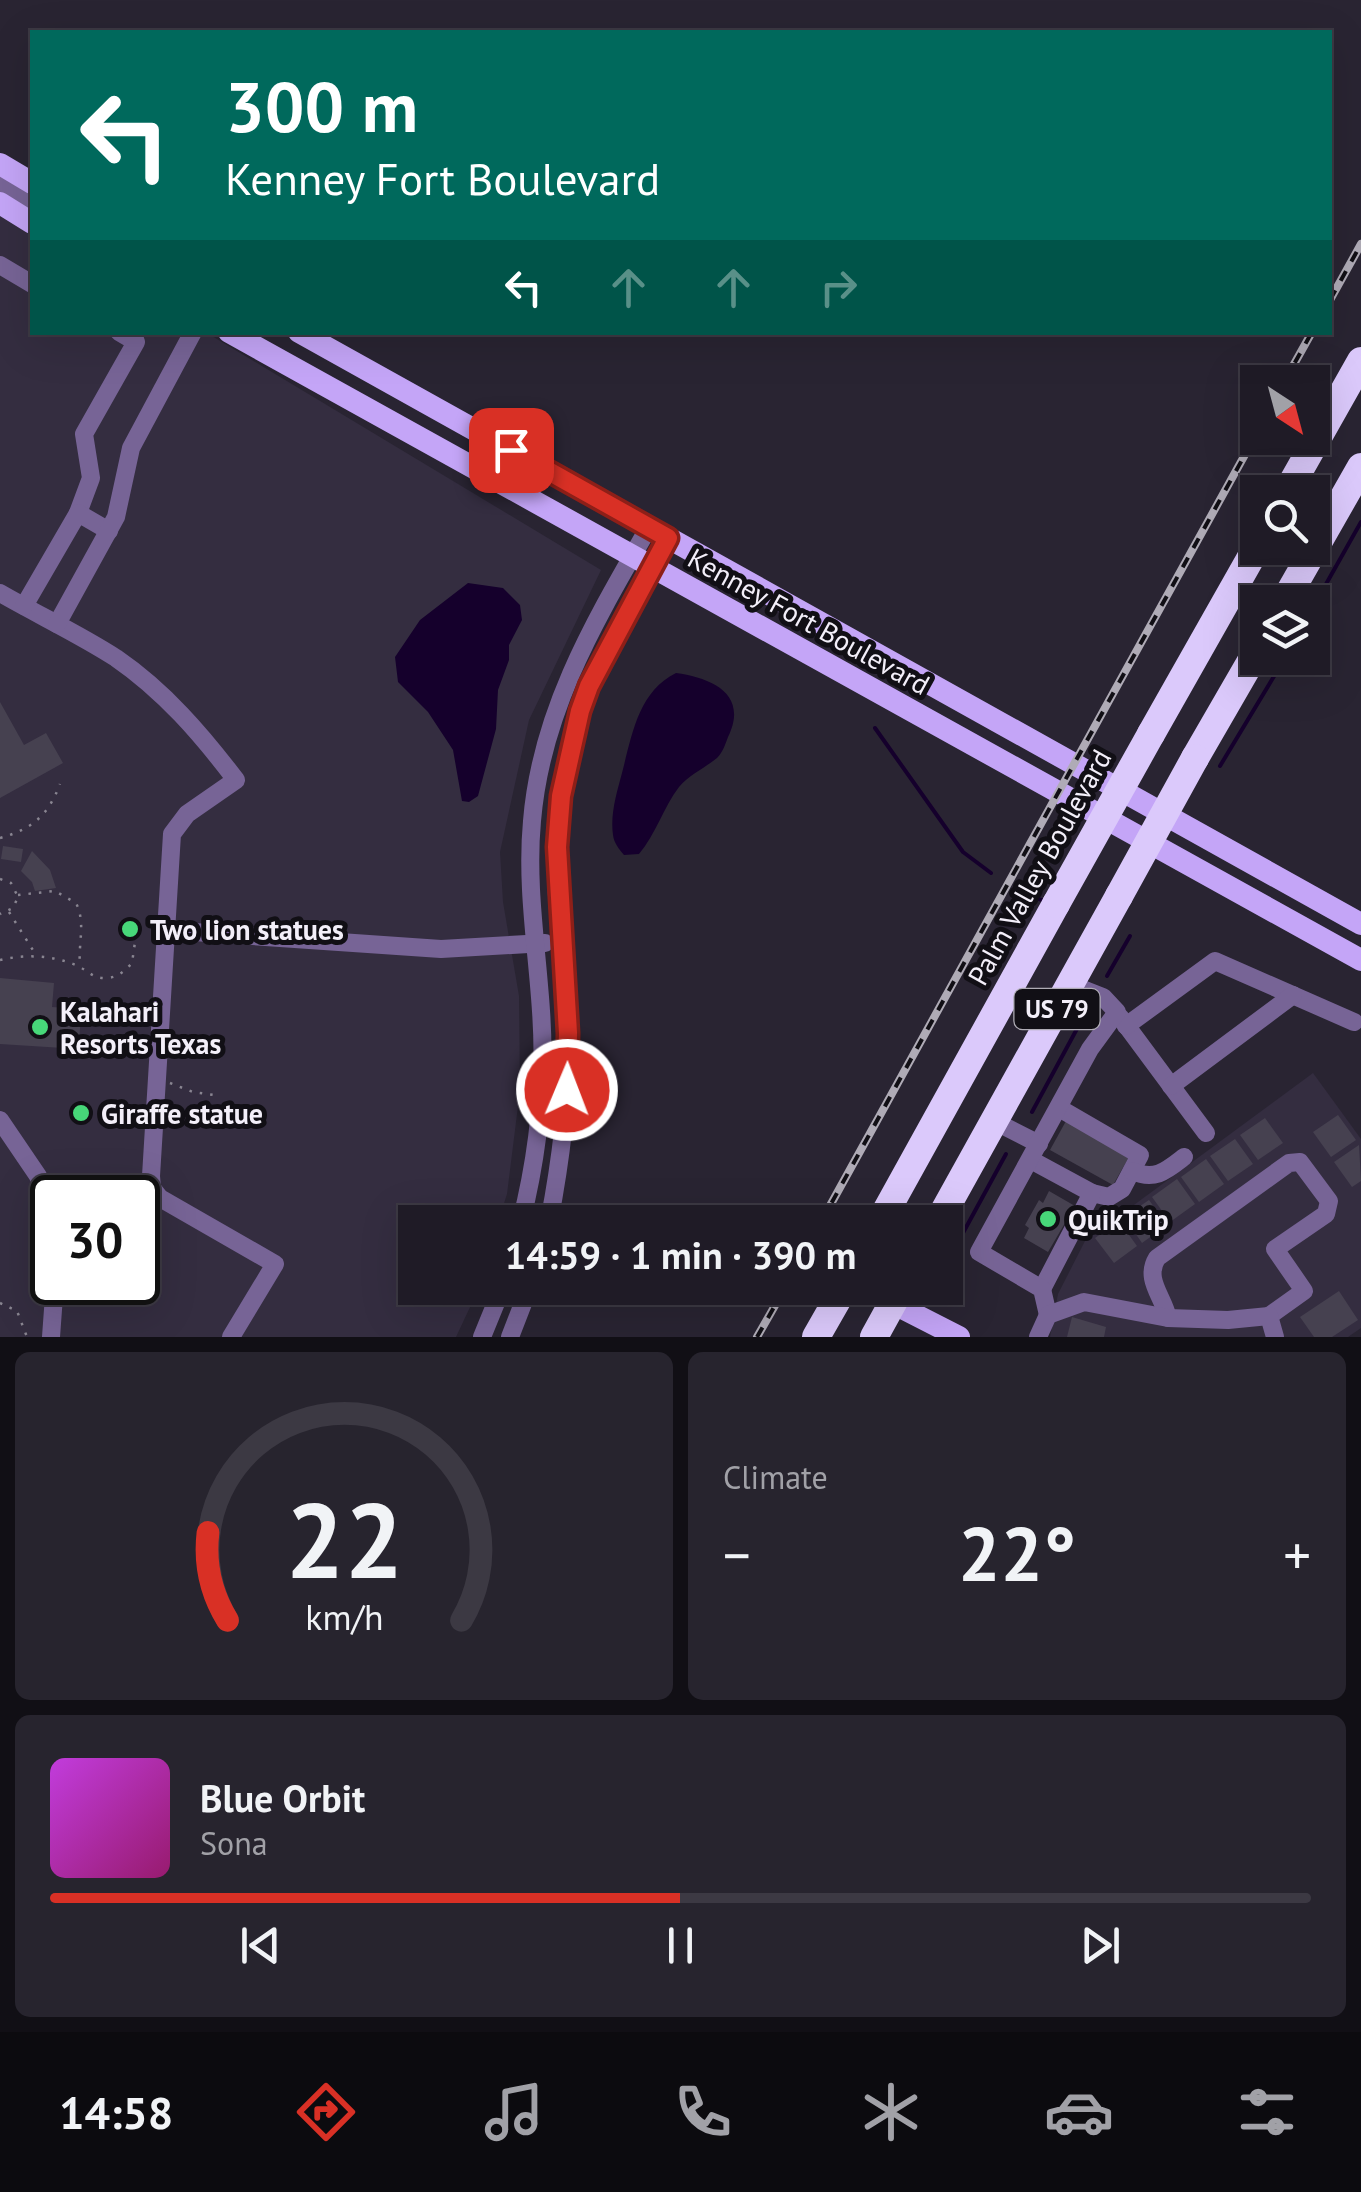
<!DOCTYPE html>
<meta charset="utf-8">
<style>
:root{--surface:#1f1b26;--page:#27242e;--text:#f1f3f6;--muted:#a1a1a7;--line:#3c3943;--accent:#d93025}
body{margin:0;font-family:"PT Sans",sans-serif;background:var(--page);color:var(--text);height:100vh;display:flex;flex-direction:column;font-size:38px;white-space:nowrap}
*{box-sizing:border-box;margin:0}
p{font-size:32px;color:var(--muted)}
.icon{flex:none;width:55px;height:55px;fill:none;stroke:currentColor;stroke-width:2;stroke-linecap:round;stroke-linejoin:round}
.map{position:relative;height:1337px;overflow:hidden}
.panel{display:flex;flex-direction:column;gap:15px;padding:15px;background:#110f15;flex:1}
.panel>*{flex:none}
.top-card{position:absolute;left:30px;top:30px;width:1302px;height:305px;border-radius:0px;box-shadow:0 10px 40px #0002,0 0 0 2px var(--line);background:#00695c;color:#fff;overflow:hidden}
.needle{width:65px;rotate:144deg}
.buttons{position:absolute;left:1240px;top:365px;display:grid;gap:20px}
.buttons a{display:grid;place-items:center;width:90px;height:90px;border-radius:0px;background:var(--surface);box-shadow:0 10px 40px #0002,0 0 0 2px var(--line);font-size:50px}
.speed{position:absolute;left:30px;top:1175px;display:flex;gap:20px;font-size:50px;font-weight:700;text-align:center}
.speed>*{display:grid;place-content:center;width:130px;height:130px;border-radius:50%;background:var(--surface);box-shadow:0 10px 40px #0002,0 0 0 2px var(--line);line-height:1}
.speed .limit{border:5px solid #111;border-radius:15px;background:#fff;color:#111}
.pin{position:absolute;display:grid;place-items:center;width:85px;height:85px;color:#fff;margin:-42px;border-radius:20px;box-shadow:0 5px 15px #0006}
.me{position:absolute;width:110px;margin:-55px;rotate:1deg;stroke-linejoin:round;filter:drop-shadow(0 0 8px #0008)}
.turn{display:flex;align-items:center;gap:35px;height:210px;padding:0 30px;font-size:45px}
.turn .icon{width:130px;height:130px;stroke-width:2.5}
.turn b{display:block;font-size:70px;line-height:85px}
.lanes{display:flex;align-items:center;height:95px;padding:0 30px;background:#0003;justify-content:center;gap:50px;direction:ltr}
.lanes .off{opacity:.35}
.big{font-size:75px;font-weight:600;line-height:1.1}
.panel .tile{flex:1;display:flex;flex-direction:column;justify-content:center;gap:15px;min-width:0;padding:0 35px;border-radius:15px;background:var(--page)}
.panel .dial{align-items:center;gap:0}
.dial svg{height:260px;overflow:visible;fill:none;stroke:var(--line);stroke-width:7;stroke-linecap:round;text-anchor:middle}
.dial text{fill:var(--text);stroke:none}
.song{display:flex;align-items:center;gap:30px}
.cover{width:120px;height:120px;border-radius:15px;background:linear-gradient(135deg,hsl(290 70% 55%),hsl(320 70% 35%))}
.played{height:10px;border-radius:5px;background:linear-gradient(90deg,var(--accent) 50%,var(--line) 50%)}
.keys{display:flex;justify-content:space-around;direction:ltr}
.heat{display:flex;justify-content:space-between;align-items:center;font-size:55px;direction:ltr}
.panel .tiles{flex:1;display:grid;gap:15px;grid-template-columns:1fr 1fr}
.tile:last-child{grid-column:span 2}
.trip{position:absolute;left:398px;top:1205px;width:565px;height:100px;border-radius:0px;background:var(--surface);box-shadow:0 10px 40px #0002,0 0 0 2px var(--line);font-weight:600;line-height:100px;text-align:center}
.dock{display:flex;height:160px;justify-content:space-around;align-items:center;background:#0c0b0f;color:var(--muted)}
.dock .icon{width:70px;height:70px}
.dock .on{color:var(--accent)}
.dock b{font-size:45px;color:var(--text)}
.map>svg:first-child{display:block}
.built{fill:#342d40;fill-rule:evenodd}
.water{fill:#15002c}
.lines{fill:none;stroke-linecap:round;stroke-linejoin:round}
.stream{stroke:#15002c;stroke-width:4}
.building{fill:#464150}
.path{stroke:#898591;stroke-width:2.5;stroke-dasharray:2.5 8;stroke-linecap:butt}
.minor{stroke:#776496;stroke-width:18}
.major{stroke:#c4a5f7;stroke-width:22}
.highway{stroke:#dbc9fb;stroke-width:28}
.rail-casing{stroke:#afabb6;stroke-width:8}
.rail{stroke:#110f15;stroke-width:4;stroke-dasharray:11;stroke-linecap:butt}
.highway-bridge{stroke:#dbc9fb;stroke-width:28}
.route-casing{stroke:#8d1f18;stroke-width:25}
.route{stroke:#d93025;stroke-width:18}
.poi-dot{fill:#47d779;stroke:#110f15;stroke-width:4}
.labels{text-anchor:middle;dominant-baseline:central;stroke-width:10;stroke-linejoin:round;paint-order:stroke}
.shield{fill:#110f15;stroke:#afacb5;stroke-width:2.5}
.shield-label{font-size:25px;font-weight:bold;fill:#f3eff9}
.street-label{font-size:28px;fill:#f3eff9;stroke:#110f15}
.poi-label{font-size:28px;font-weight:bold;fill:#f3eff9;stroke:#110f15;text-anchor:start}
</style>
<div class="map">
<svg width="1361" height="1337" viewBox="0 0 1361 1337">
<rect width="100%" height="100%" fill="#292432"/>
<!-- built -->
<g class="built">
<path d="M0 215 32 233V332L207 333 601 570 529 720 500 852 503 902 519 996 520 1090 507 1194 498 1222H415V1288H479L456 1337H0ZM52 1198H138V1282H52Z"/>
<path d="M1313 1073 1361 1139V1328L1348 1337H1050L1058 1294 1085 1241Z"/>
</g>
<!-- water -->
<g class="water">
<path d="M468 583 503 588 520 605 522 620 509 645V660L498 690 496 729 478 796 469 802 462 801 453 750 428 712 398 682 395 657 420 620Z"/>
<path d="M676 673C712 678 749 694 728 737 725 745 723 752 717 758 705 768 690 774 679 787 663 808 656 834 639 854L624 855C619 849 614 843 613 835 610 814 617 792 622 773 632 735 638 692 676 673Z"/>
</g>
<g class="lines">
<!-- stream -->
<g class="stream">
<path d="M1312 609 1361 522"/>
<path d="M875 728 963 852 991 873"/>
<path d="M1220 766 1285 658"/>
<path d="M1021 892 1044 901"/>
<path d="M1107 976 1130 936"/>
<path d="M1032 1112 1085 1014"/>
<path d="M945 1266 1006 1154"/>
</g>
</g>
<!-- building -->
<g class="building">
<path d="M0 702 24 745 46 733 63 763 0 798Z"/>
<path d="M3 846 23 849 21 862 1 859Z"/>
<path d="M32 851 50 870 56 888 35 891 32 882 21 871Z"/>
<path d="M0 978 54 983 52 1007 81 1009 79 1049 0 1044Z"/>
<path d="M1338 1115 1356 1140 1331 1157 1313 1132Z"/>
<path d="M1265 1118 1283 1143 1258 1160 1240 1135Z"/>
<path d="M1066 1121 1129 1157 1113 1185 1050 1150Z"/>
<path d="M1235 1139 1253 1164 1228 1181 1210 1156Z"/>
<path d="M1359 1145 1361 1181 1352 1187 1334 1162Z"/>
<path d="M1206 1159 1224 1184 1199 1202 1181 1177Z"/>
<path d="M1177 1179 1195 1204 1170 1222 1152 1197Z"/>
<path d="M1049 1191 1075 1206 1048 1252 1024 1238 1029 1228 1025 1225 1039 1200 1043 1203Z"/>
<path d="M1149 1200 1167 1225 1142 1243 1124 1217Z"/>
<path d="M1119 1221 1137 1246 1114 1263 1095 1238Z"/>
<path d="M1339 1291 1358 1320 1332 1337H1314L1300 1317Z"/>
<path d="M1072 1317 1106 1327 1104 1337H1067Z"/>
</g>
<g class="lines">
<!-- path -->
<g class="path">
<path d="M0 838C32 829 48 816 60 784"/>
<path d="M0 879 11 883 18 897 13 908 0 914"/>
<path d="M18 895 55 891 76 903C86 923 78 943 80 965"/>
<path d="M9 912 36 955"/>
<path d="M0 960C26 954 53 955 78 966 88 971 94 979 106 978 117 978 125 971 132 963L137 928H145"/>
<path d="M170 1083 193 1092 214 1095"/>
<path d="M0 1303 17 1311 27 1337"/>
</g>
<!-- minor -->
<g class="minor">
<path d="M0 185 22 198 32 200"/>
<path d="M0 265 32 284"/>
<path d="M78 513 91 478 84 434 136 342 119 332"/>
<path d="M0 593C38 615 79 634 116 658 164 691 201 734 236 780L187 814 172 834 151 1176 152 1188 160 1198 275 1264 231 1337"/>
<path d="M24 606 78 513 109 531"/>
<path d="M57 624 116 517 131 448 193 332"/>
<path d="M165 930 441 949 545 943"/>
<path d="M1120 1017 1206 1133"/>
<path d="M1126 1026 1215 961 1354 1022"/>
<path d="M1171 1086 1293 995"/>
<path d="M1059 1108 1140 1155 1122 1189 1109 1197 1092 1193"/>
<path d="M0 1120 38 1176 52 1221"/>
<path d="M994 1121 1039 1144"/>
<path d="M1031 1160 1092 1193 1042 1289"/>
<path d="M1132 1171C1155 1181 1166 1171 1184 1157"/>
<path d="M521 1222C538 1154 546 1082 541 1011 537 948 526 885 532 821 541 711 595 621 649 527"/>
<path d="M549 1222C561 1160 569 1097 568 1033 567 980 557 927 556 874 555 811 567 746 589 687L668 538"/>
<path d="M1048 1315 1042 1289 979 1252 1090 1049 1117 1012 1103 997 1070 984"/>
<path d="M1168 1318C1163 1296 1144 1279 1157 1258L1289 1163 1300 1162 1329 1201 1326 1214 1275 1249 1304 1291 1269 1316"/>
<path d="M51 1337 55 1282"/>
<path d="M482 1337 502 1288"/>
<path d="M510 1337 529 1288"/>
<path d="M1038 1337 1048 1315 1084 1302 1168 1318 1228 1320 1269 1316 1275 1337"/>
</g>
<!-- major -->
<g class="major">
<path d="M0 164 32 183"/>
<path d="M0 203 32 223"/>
<path d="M229 332 1361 960"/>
<path d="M299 332 1361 924"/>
<path d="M863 1288 959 1337"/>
</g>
<!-- highway -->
<g class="highway">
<path d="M1287 492 1361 361"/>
<path d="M1284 602 1361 467"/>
<path d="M1151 734 1258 545"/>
<path d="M1195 758 1258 649"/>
<path d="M880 1222 1056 904"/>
<path d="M938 1222 1119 896"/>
<path d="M816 1337 844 1288"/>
<path d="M874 1337 901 1288"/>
</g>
<defs>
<g id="rail">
<path d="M1330 300 1361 244"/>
<path d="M1284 382 1312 332"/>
<path d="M821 1222 1258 431"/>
<path d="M757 1337 785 1288"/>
</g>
</defs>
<!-- rail casing -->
<use href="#rail" class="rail-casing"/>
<!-- rail -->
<use href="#rail" class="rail"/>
<!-- highway-bridge -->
<g class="highway-bridge">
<path d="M1119 896 1195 758"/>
<path d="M1056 904 1151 734"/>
</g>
</g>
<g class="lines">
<defs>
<path id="route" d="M511 450 668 538 589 686 580 711 561 796 557 847 568 1033 567 1090"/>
</defs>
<!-- route casing -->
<use href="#route" class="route-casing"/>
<!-- route -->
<use href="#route" class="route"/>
</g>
<!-- markers -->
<g class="poi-dot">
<circle cx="130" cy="929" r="10"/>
<circle cx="40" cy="1027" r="10"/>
<circle cx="81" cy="1113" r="10"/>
<circle cx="1048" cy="1219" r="10"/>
</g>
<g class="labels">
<!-- shield labels -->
<rect class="shield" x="1014.5" y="989" width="85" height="40" rx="8"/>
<g class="shield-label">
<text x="1057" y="1009">US 79</text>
</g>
<!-- street labels -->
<g class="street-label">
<text transform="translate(809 621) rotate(29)">Kenney Fort Boulevard</text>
<text transform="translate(1039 867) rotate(-61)">Palm Valley Boulevard</text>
</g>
<!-- poi labels -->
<g class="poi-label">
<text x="150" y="929">Two lion statues</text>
<text x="60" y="1011">Kalahari<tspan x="60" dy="32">Resorts Texas</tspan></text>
<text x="101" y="1113">Giraffe statue</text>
<text x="1068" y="1219">QuikTrip</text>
</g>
</g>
</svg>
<div class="buttons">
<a><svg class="needle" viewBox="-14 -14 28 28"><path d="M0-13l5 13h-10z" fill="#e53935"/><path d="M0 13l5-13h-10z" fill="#a1a1a7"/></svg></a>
<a><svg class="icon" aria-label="search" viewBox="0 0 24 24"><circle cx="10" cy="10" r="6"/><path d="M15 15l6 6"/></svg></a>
<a><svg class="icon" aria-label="layers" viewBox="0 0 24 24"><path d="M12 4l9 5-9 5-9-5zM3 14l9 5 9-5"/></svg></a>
</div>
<div class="speed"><div class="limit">30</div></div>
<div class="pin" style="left:511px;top:450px;background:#d93025"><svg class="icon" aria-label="arrive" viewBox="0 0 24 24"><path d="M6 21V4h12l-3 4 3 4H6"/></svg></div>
<svg class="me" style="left:567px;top:1090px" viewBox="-20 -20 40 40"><circle r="17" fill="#d93025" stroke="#fff" stroke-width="3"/><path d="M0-11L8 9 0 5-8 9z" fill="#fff"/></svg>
<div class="trip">14:59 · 1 min · 390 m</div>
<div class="top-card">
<div class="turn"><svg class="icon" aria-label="left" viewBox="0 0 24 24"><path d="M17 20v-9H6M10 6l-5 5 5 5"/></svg><div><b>300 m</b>Kenney Fort Boulevard</div></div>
<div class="lanes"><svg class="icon" aria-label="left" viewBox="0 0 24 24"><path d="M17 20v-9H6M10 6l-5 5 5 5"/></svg><svg class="icon off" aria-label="ahead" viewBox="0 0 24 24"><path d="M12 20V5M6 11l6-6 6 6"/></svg><svg class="icon off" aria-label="ahead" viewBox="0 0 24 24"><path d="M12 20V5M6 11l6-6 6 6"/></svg><svg class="icon off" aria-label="right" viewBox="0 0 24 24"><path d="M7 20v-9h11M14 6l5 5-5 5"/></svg></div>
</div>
</div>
<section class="panel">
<div class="tiles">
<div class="tile dial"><svg viewBox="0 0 100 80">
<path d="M14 69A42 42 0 1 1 86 69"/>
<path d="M14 69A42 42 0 0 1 8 42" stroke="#d93025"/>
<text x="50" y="56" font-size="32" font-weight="700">22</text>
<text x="50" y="72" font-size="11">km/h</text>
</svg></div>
<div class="tile"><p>Climate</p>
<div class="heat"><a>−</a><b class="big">22°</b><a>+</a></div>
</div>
<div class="tile">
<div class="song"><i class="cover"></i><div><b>Blue Orbit</b><p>Sona</p></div></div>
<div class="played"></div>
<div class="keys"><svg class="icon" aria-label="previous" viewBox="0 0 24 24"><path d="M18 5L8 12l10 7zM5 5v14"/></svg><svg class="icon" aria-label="pause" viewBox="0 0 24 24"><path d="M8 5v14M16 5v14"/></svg><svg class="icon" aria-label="next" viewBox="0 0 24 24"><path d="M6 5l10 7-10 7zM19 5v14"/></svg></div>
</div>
</div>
</section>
<nav class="dock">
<b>14:58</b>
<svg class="icon on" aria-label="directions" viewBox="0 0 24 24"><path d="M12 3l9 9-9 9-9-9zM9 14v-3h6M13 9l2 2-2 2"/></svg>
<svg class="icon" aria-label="music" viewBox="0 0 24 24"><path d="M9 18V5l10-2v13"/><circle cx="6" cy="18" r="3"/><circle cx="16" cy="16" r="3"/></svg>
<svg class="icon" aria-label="phone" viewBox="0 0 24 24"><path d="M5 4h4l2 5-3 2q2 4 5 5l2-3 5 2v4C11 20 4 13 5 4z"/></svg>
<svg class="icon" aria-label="climate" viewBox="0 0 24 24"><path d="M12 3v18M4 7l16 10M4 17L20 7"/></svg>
<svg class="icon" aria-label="car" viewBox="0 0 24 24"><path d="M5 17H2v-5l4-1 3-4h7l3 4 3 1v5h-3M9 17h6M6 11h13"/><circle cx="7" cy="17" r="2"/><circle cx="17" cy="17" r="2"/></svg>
<svg class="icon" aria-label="filters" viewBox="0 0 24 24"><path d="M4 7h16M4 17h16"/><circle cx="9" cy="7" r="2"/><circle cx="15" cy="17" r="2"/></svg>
</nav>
